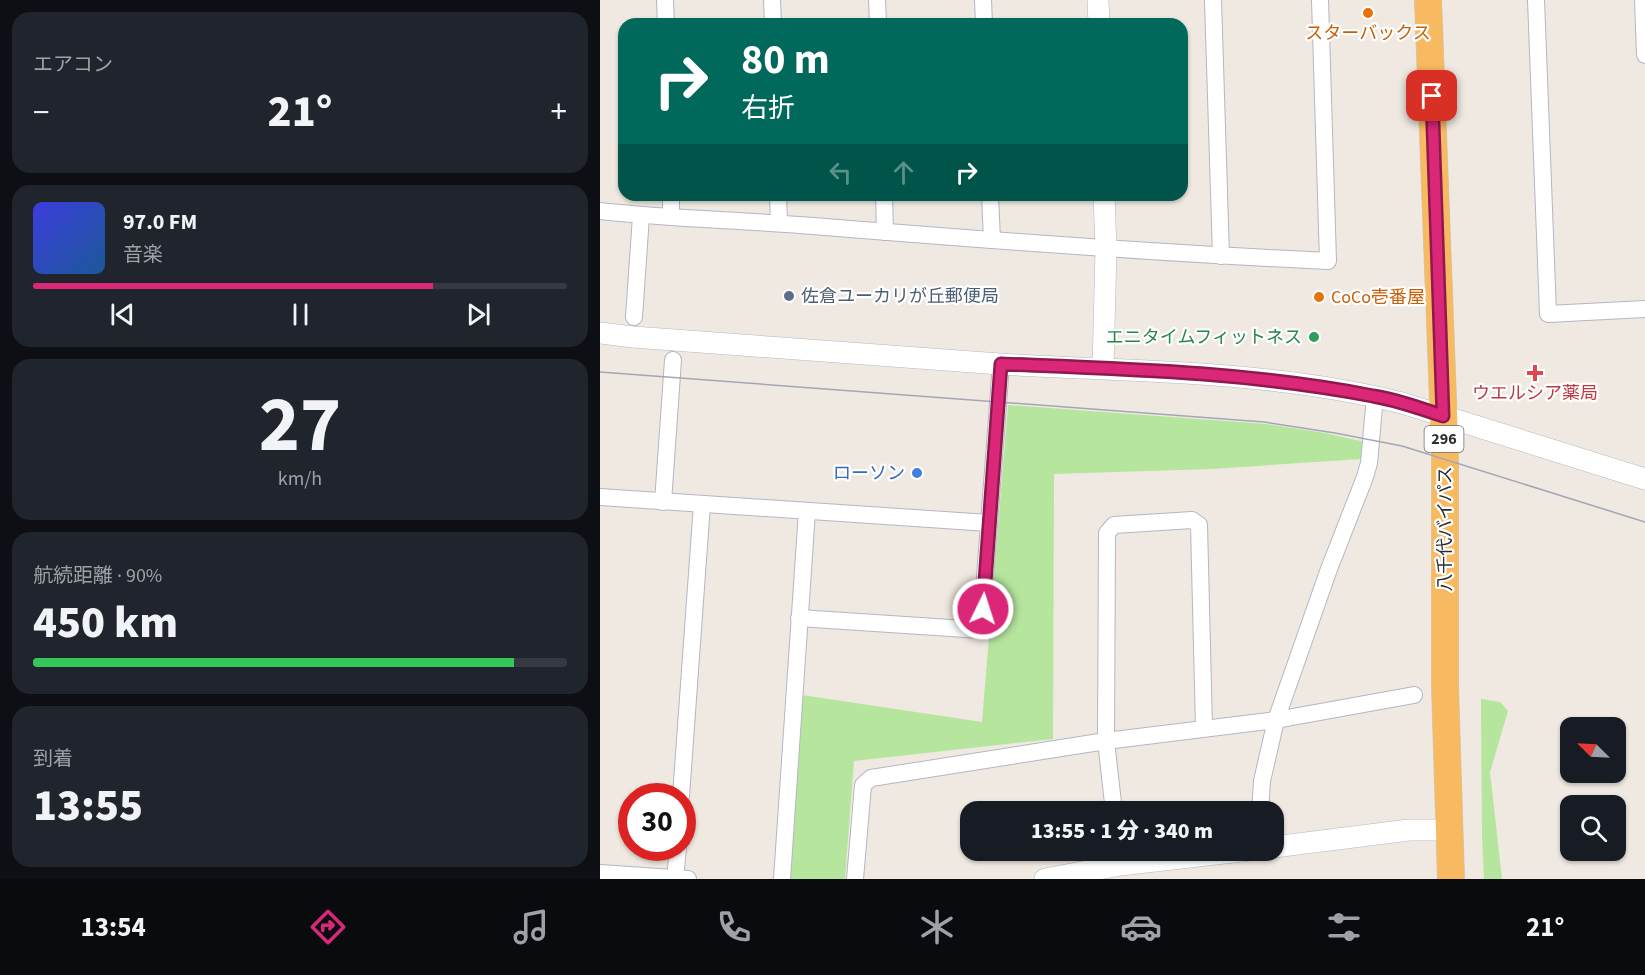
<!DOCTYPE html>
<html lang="ja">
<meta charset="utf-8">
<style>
:root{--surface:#171b24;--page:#20242c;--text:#f1f3f6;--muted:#9ea1a6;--line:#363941;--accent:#db2777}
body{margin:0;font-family:"Source Sans 3","Noto Sans JP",sans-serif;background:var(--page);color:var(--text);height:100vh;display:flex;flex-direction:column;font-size:22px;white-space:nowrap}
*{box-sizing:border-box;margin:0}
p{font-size:20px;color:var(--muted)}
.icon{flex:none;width:33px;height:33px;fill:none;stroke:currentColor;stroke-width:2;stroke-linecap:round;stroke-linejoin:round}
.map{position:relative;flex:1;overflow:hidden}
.drawer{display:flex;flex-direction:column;gap:12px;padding:12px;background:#0d0f14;width:600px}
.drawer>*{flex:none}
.guide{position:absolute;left:18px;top:18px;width:570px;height:183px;border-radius:18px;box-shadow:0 2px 4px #0004;background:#00695c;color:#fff;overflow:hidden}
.needle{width:39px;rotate:294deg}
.buttons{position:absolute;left:960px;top:717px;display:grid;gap:12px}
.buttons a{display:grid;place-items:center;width:66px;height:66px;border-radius:12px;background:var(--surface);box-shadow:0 2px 4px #0004;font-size:30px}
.speed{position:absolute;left:18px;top:783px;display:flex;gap:12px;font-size:30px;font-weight:700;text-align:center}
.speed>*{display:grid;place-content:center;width:78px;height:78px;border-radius:50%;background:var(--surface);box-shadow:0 2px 4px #0004;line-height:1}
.speed .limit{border:9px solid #d22;background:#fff;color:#111}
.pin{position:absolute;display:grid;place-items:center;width:51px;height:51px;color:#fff;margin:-26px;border-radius:12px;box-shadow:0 3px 9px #0006}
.me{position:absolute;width:66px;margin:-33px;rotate:4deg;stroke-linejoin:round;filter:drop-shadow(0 0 4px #0008)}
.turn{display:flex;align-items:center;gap:21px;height:126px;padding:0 24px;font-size:27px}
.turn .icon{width:78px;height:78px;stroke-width:2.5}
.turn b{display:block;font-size:42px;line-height:51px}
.lanes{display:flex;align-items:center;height:57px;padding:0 24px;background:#0003;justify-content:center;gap:30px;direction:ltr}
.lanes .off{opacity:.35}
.big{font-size:45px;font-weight:800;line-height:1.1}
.drawer .tile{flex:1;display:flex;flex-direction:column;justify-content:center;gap:9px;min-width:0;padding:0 21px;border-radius:18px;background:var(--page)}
.drawer .dial{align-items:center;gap:0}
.dial b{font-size:78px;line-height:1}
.song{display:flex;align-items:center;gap:18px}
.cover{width:72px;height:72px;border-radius:9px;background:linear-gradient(135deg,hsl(240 70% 55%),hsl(210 70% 35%))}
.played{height:6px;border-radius:3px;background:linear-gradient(90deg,var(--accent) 75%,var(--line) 75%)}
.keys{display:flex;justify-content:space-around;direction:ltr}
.heat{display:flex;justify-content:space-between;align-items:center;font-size:33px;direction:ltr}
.charge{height:9px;border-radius:4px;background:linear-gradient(90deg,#34c759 90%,var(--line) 0)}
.trip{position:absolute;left:360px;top:801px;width:324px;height:60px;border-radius:18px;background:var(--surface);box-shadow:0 2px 4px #0004;font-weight:800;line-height:60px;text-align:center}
.menu{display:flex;height:96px;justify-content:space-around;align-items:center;background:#090b0e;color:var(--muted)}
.menu .icon{width:42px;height:42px}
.menu .selected{color:var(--accent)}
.menu b{font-size:27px;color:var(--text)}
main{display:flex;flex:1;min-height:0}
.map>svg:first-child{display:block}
.green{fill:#b6e59e}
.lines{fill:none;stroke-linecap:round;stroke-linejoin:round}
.minor-casing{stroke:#b4b7c1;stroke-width:18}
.tertiary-casing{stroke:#b4b7c1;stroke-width:22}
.trunk-casing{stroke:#c9c9c9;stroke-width:28}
.minor{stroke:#fff;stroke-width:16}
.tertiary{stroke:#fff;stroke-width:21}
.trunk{stroke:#f8ba60;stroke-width:27}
.tram{stroke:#a3a6b8;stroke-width:1.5}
.route-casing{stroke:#8e194d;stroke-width:15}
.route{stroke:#db2777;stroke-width:10}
.food-dot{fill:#e8710a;stroke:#fff;stroke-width:2}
.service-dot{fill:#5c6f8a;stroke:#fff;stroke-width:2}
.leisure-dot{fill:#2e9e5b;stroke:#fff;stroke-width:2}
.health-dot{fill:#e0444e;stroke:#fff;stroke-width:2}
.shop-dot{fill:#3f7fe0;stroke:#fff;stroke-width:2}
.labels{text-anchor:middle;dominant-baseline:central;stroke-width:4.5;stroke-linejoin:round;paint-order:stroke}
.shield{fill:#fff;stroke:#6d6d6d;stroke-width:1.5}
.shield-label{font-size:16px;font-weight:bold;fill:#2e2e2e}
.food-label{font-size:18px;fill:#c56008;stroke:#fff}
.service-label{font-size:18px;fill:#4e5e75;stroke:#fff;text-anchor:start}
.leisure-label{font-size:18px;fill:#27864d;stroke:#fff;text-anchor:end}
.health-label{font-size:18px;fill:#be3a42;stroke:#fff}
.shop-label{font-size:18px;fill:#366cbe;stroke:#fff;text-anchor:end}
.street-label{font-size:18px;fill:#2e2e2e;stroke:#fff}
</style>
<main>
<section class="drawer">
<div class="tile"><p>エアコン</p>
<div class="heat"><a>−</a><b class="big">21°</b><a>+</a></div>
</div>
<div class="tile">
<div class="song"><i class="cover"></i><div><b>97.0 FM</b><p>音楽</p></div></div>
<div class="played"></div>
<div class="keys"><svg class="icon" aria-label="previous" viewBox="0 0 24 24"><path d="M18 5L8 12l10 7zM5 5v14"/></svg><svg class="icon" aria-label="pause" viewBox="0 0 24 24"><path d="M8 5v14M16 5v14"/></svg><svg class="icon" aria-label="next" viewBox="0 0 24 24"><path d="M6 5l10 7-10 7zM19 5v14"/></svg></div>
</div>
<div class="tile dial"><b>27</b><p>km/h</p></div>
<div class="tile"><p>航続距離 · 90%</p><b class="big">450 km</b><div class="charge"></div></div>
<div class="tile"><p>到着</p><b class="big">13:55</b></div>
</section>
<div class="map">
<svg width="1045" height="879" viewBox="0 0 1045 879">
<rect width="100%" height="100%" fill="#efe9e1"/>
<!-- green -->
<g class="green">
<path d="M408 405 666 424 725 433 765 442 761 459 611 469 454 474 453 739 254 761 245 879H189L202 695 382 722Z"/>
<path d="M881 699 900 702 908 711 890 772 902 879H884L882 835Z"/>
</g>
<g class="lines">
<defs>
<g id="minor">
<path d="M65 0 66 24"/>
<path d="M172 0 173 24"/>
<path d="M277 0 278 24"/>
<path d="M383 0 384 24"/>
<path d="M613 0 621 256"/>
<path d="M936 0 948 314 1045 309"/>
<path d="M1043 0 1045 55"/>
<path d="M71 195V216"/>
<path d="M178 195 179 223"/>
<path d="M284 195 285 232"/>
<path d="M390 195 392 240"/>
<path d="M0 211C70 219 142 220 213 226 384 240 556 253 728 261L720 0"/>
<path d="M34 317 41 216"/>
<path d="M0 497 389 523"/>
<path d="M63 502 73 360"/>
<path d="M199 618 381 630 401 364"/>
<path d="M81 796 102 504"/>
<path d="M514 812 506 741 507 533 514 525 592 520 599 525 604 728"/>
<path d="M660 812 662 781 676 720 729 569 765 477 769 463 775 396"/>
<path d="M0 873 88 879"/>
<path d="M75 879 78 848"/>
<path d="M182 879 207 511"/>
<path d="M255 879 263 785 271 778 506 741 676 720 814 695"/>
</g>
<g id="tertiary">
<path d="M498 0 499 24"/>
<path d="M0 333 33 337C155 346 277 356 400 364 534 372 671 370 802 403L1045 479"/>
<path d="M503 368 506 249 504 195"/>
<path d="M674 847 809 830H849"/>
<path d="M445 879 520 865 650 850"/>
</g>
<path id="trunk" d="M828 0 845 454V687L851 879"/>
</defs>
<!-- minor casing -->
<use href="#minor" class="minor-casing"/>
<!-- tertiary casing -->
<use href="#tertiary" class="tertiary-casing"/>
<!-- trunk casing -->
<use href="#trunk" class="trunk-casing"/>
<!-- minor -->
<use href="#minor" class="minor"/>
<!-- tertiary -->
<use href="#tertiary" class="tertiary"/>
<!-- trunk -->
<use href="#trunk" class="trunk"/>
<!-- tram -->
<path class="tram" d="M0 372 664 422 735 433 802 446 1045 522"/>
</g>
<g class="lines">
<defs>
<path id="route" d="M383 609 401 364C525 369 650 372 773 396 797 400 820 408 843 416L832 96"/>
</defs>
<!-- route casing -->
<use href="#route" class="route-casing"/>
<!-- route -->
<use href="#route" class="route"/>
</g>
<!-- markers -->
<g class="food-dot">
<circle cx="768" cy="13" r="6"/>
<circle cx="719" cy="297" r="6"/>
</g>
<circle class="service-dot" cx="189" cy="296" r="6"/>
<circle class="leisure-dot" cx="714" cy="337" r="6"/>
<path class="health-dot" d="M932 364h6v6h6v6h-6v6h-6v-6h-6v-6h6z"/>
<circle class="shop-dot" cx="317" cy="473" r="6"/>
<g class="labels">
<!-- shield labels -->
<rect class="shield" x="824.5" y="426" width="39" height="26" rx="4.5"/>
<g class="shield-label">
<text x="844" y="439">296</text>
</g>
<!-- food labels -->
<g class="food-label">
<text x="768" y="33">スターバックス</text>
<text x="731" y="297" text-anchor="start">CoCo壱番屋</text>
</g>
<!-- service labels -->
<g class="service-label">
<text x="201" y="296">佐倉ユーカリが丘郵便局</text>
</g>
<!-- leisure labels -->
<g class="leisure-label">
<text x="702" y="337">エニタイムフィットネス</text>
</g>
<!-- health labels -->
<g class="health-label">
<text x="935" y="393">ウエルシア薬局</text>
</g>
<!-- shop labels -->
<g class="shop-label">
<text x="305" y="473">ローソン</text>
</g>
<!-- street labels -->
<g class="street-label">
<text transform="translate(845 529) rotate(-90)">八千代バイパス</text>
</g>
</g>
</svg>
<div class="buttons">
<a><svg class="needle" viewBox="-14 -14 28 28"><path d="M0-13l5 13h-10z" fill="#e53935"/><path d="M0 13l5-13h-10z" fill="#9ea1a6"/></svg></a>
<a><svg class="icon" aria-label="search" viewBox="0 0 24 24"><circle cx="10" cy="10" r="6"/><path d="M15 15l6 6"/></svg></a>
</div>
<div class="speed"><div class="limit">30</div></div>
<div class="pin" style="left:832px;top:96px;background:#d93025"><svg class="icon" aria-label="arrive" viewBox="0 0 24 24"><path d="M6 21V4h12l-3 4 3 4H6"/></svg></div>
<svg class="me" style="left:383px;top:609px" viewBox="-20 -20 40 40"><circle r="17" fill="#db2777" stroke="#fff" stroke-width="3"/><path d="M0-11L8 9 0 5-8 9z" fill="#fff"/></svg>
<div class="trip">13:55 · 1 分 · 340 m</div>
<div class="guide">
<div class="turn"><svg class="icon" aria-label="right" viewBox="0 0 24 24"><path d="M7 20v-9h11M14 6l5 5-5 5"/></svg><div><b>80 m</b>右折</div></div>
<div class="lanes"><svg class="icon off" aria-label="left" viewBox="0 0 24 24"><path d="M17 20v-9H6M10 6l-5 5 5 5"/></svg><svg class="icon off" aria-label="ahead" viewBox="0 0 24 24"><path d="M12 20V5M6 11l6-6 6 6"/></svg><svg class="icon" aria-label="right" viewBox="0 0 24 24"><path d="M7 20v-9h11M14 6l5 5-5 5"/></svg></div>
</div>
</div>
</main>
<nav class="menu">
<b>13:54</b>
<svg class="icon selected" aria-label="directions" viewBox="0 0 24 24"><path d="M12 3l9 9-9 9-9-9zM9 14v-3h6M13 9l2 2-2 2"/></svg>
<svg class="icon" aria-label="music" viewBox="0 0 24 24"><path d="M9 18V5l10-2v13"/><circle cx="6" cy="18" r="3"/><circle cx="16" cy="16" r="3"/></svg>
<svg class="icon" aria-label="phone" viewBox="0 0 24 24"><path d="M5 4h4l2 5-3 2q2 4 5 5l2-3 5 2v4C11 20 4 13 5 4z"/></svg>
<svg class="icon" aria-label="climate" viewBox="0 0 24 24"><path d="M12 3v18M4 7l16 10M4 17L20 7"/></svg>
<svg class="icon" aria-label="car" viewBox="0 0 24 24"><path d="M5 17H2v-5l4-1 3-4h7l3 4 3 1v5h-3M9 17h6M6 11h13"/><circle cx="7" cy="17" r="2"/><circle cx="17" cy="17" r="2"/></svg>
<svg class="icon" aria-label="filters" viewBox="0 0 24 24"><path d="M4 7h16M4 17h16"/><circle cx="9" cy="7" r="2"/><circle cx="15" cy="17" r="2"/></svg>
<b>21°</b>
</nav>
